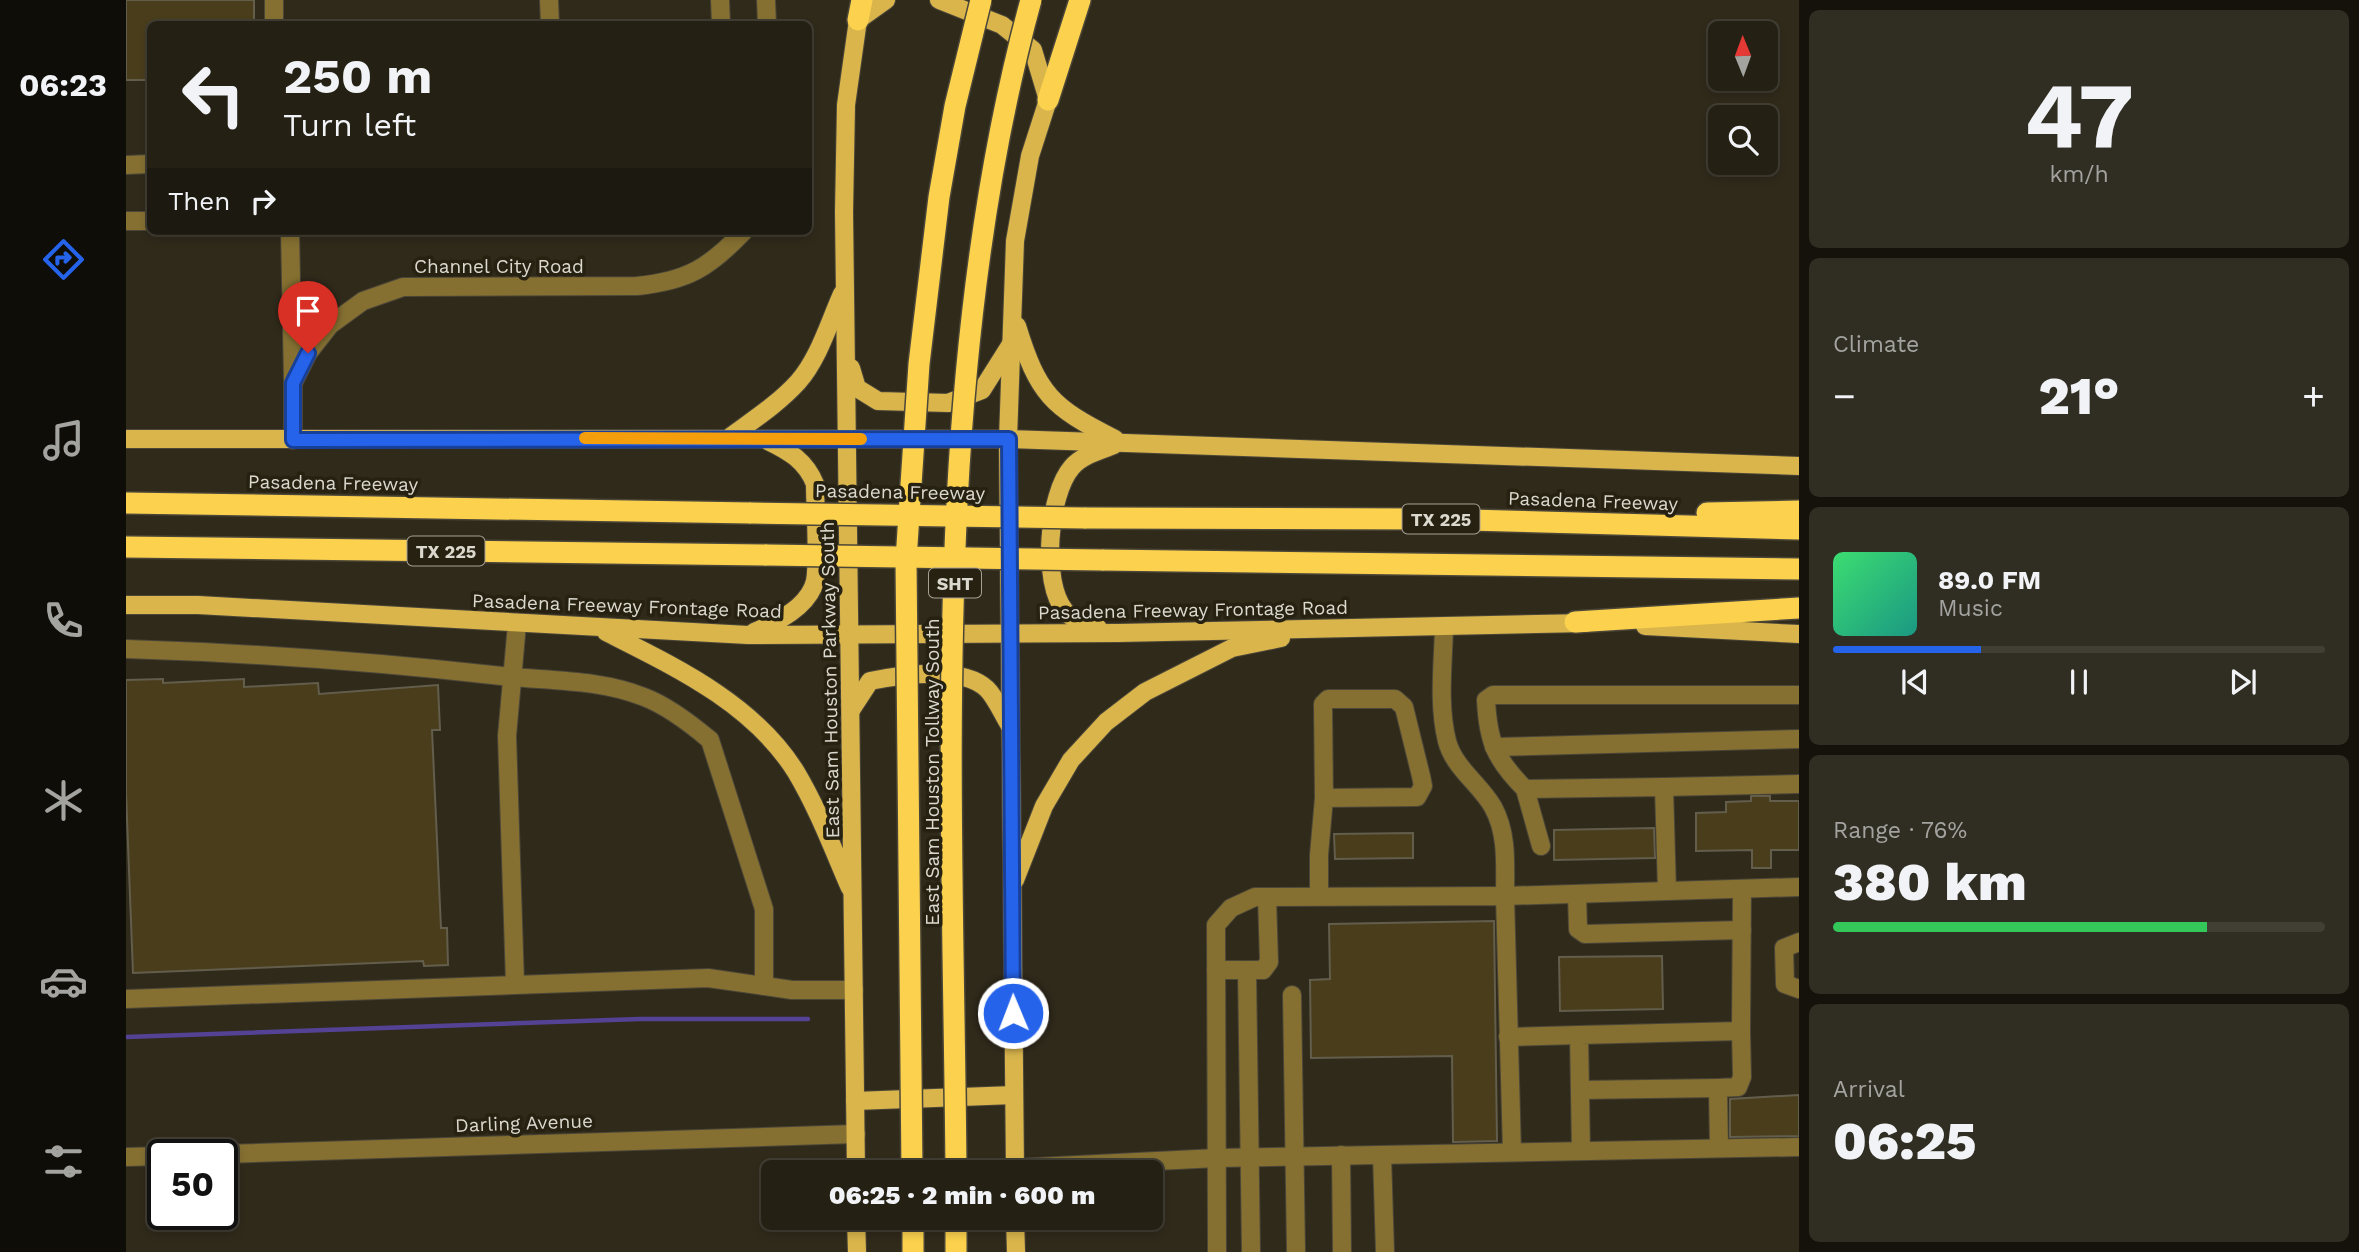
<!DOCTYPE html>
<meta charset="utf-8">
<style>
:root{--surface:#242014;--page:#302d22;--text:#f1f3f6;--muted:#a3a3a0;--line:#413e34;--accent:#2563eb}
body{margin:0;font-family:"Work Sans",sans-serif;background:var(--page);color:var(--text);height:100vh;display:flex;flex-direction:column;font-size:26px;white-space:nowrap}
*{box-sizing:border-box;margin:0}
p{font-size:23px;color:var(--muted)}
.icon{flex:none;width:38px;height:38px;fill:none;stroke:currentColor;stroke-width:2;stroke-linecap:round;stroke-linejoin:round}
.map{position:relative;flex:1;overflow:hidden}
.side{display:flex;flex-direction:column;gap:10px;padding:10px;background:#14120b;width:560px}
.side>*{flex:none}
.banner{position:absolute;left:21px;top:21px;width:665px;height:214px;border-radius:10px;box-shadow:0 4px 10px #0003,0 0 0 2px var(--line);background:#242014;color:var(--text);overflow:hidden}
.needle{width:46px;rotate:359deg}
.buttons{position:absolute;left:1582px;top:21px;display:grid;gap:14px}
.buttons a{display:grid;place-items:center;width:70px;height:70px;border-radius:10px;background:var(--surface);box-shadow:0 4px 10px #0003,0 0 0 2px var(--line);font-size:35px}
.speed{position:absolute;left:21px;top:1139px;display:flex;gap:14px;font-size:35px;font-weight:700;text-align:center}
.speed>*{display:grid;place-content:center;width:91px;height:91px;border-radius:50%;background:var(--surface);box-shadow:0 4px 10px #0003,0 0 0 2px var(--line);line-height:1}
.speed .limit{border:4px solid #111;border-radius:10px;background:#fff;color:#111}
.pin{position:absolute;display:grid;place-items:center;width:60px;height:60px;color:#fff;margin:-72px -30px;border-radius:50% 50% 50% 0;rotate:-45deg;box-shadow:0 0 7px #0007}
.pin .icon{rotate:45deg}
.me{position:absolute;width:77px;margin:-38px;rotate:359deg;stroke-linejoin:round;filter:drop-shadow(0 0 5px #0008)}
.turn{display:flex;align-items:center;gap:24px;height:147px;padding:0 21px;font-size:32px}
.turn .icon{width:91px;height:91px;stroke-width:2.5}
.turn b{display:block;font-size:49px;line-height:60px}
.then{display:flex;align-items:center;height:66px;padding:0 21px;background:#0003;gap:14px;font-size:26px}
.big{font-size:52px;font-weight:800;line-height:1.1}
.side .tile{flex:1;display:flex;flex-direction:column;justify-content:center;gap:10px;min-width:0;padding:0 24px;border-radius:10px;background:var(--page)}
.side .dial{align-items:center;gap:0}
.dial b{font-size:91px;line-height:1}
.song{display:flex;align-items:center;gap:21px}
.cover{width:84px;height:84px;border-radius:10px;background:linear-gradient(135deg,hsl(140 70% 55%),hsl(170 70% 35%))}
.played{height:7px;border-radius:4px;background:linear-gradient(90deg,var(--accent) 30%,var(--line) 30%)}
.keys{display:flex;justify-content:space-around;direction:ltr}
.heat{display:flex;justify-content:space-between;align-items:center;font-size:38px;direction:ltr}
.charge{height:10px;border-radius:5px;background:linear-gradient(90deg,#34c759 76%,var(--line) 0)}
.trip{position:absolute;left:635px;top:1160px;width:402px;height:70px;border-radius:10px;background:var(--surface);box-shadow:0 4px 10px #0003,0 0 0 2px var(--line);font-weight:800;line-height:70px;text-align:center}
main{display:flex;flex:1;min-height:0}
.tab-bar{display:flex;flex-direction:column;width:126px;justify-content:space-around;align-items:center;background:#0e0d08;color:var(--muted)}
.tab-bar .icon{width:49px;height:49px}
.tab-bar .current{color:var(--accent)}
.tab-bar b{font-size:32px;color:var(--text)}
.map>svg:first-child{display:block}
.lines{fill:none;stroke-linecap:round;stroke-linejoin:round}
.stream{stroke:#544395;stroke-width:4.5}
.building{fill:#493d1c;stroke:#635d4c;stroke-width:2}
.minor-casing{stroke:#4b4638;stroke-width:20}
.major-casing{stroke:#4b4638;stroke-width:20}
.highway-casing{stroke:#4b4638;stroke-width:24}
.minor{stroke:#857031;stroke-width:18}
.major{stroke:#d9b54c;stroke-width:18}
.highway{stroke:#fbd14d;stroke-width:21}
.highway-bridge-casing{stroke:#4b4638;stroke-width:24;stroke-linecap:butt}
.highway-bridge{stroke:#fbd14d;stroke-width:21}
.route-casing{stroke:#184099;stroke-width:18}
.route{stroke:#2563eb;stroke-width:12}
.slow{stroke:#f59e0b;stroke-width:12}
.labels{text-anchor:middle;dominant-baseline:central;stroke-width:7;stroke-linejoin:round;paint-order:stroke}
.shield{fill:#262111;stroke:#a5a195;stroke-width:2}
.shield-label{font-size:18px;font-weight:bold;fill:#dbd8ce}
.street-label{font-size:19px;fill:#dbd8ce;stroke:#262111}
</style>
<main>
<nav class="tab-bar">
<b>06:23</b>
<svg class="icon current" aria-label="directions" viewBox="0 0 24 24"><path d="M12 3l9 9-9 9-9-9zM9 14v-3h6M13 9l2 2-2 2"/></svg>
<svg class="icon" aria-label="music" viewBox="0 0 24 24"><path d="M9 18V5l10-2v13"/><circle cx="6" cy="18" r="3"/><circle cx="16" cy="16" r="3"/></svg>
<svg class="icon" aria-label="phone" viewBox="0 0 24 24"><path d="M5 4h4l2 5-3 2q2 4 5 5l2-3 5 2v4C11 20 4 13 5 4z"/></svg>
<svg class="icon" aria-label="climate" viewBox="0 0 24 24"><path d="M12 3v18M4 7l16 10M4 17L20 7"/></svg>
<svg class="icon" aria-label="car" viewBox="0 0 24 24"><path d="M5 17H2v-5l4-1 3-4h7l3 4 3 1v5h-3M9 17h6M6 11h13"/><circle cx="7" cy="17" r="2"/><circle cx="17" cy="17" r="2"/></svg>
<svg class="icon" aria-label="filters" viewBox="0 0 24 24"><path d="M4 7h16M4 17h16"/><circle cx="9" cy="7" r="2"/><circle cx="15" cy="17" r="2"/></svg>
</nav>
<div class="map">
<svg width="1673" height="1252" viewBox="0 0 1673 1252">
<rect width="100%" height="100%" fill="#302a1b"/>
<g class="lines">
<!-- stream -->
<path class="stream" d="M0 1037 514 1019H682"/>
</g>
<!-- building -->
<g class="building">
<path d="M0 0H128V24H24V80H0Z"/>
<path d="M37 679V683L118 679V687L192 683 193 694 312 685 314 730H306L315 928H321L322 965 298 966 297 961 7 973 0 793V680Z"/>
<path d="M1625 796H1644V801H1673V850H1645V868H1626V850L1570 851V813L1600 812V802L1625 801Z"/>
<path d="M1528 828 1529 858 1428 860V830Z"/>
<path d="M1287 833V858L1209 859 1208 834Z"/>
<path d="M1368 921 1371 1141 1327 1142 1326 1056 1185 1058 1184 980 1204 979 1203 924Z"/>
<path d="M1536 956 1537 1009 1434 1011 1433 957Z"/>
<path d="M1673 1095V1136L1604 1137V1099Z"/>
</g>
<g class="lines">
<defs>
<g id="minor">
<path d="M148 0V24"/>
<path d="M423 0 424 24"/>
<path d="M594 0 595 24"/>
<path d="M640 0 641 24"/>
<path d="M0 165 24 164"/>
<path d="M0 221H24"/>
<path d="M164 231 167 380"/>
<path d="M167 440V383L182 353 204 325 237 301 277 287 511 286C561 281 583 268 618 231"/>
<path d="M1318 628C1317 665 1312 705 1321 741 1328 768 1354 784 1367 807 1382 834 1379 866 1379 896L1673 887"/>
<path d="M0 649C126 653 251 662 376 676 423 681 473 679 518 697 542 706 565 724 584 740L638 909V986"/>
<path d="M1368 747 1673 739"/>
<path d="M1538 787 1673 784"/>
<path d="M1399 789 1415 846"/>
<path d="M1541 891 1538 787 1399 789C1369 759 1362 741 1360 700L1367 695H1673"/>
<path d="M1451 894 1452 929 1459 934 1616 930"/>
<path d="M1193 896V855L1198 798 1197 704 1202 699H1269L1278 707 1295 776 1297 786 1291 797 1198 798"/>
<path d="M1673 942 1658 948 1659 984 1673 989"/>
<path d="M1090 970H1137L1143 962 1141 897"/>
<path d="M1121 970 1125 1252"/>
<path d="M389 983 381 736 391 624"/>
<path d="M1166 995 1170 1252"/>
<path d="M0 999 582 978 666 990H728"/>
<path d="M1382 1037 1453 1035"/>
<path d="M1454 1090 1592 1088"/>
<path d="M1593 1148 1592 1088 1612 1087 1616 1077 1615 1031"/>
<path d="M1455 1151 1453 1035 1615 1031 1616 889"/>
<path d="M68 1155 730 1134"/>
<path d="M1215 1155 1216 1252"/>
<path d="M1256 1155 1259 1252"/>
<path d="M0 1157 37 1156"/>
<path d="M889 1168 1091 1158 1673 1147"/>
<path d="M1091 1252 1090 925 1105 908 1129 897 1379 896 1386 1152"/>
</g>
<g id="major">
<path d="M813 0 876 25 907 50 922 100 904 156 889 241 882 439 889 1172"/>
<path d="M891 326C912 394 925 407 989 439"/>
<path d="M725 368 731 388 752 401 822 403 856 390 885 344"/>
<path d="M604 437C627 420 652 404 672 382 693 358 703 323 716 294"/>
<path d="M0 439H882L1673 466"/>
<path d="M0 605H72L622 635 992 633 1460 623"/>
<path d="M1519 626 1673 634"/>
<path d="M972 628C961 624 947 621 939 611 915 583 922 494 946 467 956 455 974 451 988 445"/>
<path d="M480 632C549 667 627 703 670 772 692 809 707 849 724 888"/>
<path d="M628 632C650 623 683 607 689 581 693 560 689 508 689 484 680 461 663 451 642 441"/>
<path d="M725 710 744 681C774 675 836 665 861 689 870 698 877 715 884 726"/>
<path d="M889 880 918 806 945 760 980 722 1019 692 1106 648 1155 638"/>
<path d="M729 1101 888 1095"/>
<path d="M730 1172 718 212 720 105 732 20 760 0"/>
<path d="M730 1218 731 1252"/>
<path d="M889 1218 890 1252"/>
</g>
<g id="highway">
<path d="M732 20 736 0"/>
<path d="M922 100 954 0"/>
<path d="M0 503 625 513"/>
<path d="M1581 513 1673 511"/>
<path d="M958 518 1305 519 1673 529"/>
<path d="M0 547 641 555"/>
<path d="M976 560 1673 569"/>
<path d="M1449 622 1673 608"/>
<path d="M787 1218V1252"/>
<path d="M830 1218V1252"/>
</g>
</defs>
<!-- minor casing -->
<use href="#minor" class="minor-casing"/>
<!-- major casing -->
<use href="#major" class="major-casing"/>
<!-- highway casing -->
<use href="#highway" class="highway-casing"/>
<!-- minor -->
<use href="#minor" class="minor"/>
<!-- major -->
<use href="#major" class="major"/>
<!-- highway -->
<use href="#highway" class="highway"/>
<defs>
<g id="highway-bridge">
<path d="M625 513 958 518"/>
<path d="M641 555 976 560"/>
<path d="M786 1172 780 560 793 364 813 197 829 106 855 0"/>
<path d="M830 1172C827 787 802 375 905 0"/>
</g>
</defs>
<!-- highway-bridge casing -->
<use href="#highway-bridge" class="highway-bridge-casing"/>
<!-- highway-bridge -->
<use href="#highway-bridge" class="highway-bridge"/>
</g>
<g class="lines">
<defs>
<path id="route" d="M182 353 167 383V440L883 439 887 1013"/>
</defs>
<!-- route casing -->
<use href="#route" class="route-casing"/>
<!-- route -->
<use href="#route" class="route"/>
<!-- slow -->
<path class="slow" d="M459 438 735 439"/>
</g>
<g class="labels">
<!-- shield labels -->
<g class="shield">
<rect x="1276.5" y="504.5" width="77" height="29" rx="5"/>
<rect x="281.5" y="536.5" width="77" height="29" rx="5"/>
<rect x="803" y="568.5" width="52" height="29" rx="5"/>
</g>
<g class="shield-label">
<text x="1315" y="519">TX 225</text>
<text x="320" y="551">TX 225</text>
<text x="829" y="583">SHT</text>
</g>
<!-- street labels -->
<g class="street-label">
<text x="373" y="266">Channel City Road</text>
<text transform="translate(207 483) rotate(1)">Pasadena Freeway</text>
<text transform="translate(774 492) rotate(1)">Pasadena Freeway</text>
<text transform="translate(1467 501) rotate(2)">Pasadena Freeway</text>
<text transform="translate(501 606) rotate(2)">Pasadena Freeway Frontage Road</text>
<text transform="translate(1067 610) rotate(-1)">Pasadena Freeway Frontage Road</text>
<text transform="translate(704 680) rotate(-91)">East Sam Houston Parkway South</text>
<text transform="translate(806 772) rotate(-90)">East Sam Houston Tollway South</text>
<text transform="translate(398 1123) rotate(-2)">Darling Avenue</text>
</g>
</g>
</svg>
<div class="buttons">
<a><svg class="needle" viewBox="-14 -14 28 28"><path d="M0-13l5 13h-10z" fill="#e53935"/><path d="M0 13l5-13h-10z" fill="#a3a3a0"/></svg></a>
<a><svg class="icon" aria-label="search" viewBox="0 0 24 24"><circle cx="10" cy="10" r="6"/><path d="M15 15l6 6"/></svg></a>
</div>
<div class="speed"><div class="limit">50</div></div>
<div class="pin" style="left:182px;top:353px;background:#d93025"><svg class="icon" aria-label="arrive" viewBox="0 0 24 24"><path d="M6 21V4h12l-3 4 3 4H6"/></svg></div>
<svg class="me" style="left:887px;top:1013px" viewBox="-20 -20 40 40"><circle r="17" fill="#2563eb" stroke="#fff" stroke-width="3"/><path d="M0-11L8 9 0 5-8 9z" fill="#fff"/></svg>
<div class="trip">06:25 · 2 min · 600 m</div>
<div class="banner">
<div class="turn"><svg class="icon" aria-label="left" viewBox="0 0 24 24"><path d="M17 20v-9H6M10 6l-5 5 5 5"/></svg><div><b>250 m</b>Turn left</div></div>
<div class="then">Then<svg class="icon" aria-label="right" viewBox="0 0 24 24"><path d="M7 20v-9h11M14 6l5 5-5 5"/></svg></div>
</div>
</div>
<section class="side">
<div class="tile dial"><b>47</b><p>km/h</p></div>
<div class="tile"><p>Climate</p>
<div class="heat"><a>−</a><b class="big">21°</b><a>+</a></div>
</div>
<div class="tile">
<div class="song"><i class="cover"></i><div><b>89.0 FM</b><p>Music</p></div></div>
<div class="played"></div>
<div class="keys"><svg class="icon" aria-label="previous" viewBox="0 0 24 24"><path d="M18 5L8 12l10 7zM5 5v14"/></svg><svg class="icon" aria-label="pause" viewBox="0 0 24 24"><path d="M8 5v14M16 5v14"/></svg><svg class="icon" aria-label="next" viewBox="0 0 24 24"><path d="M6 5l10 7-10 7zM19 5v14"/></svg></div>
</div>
<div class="tile"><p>Range · 76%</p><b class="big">380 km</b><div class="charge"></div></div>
<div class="tile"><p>Arrival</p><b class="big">06:25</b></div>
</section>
</main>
